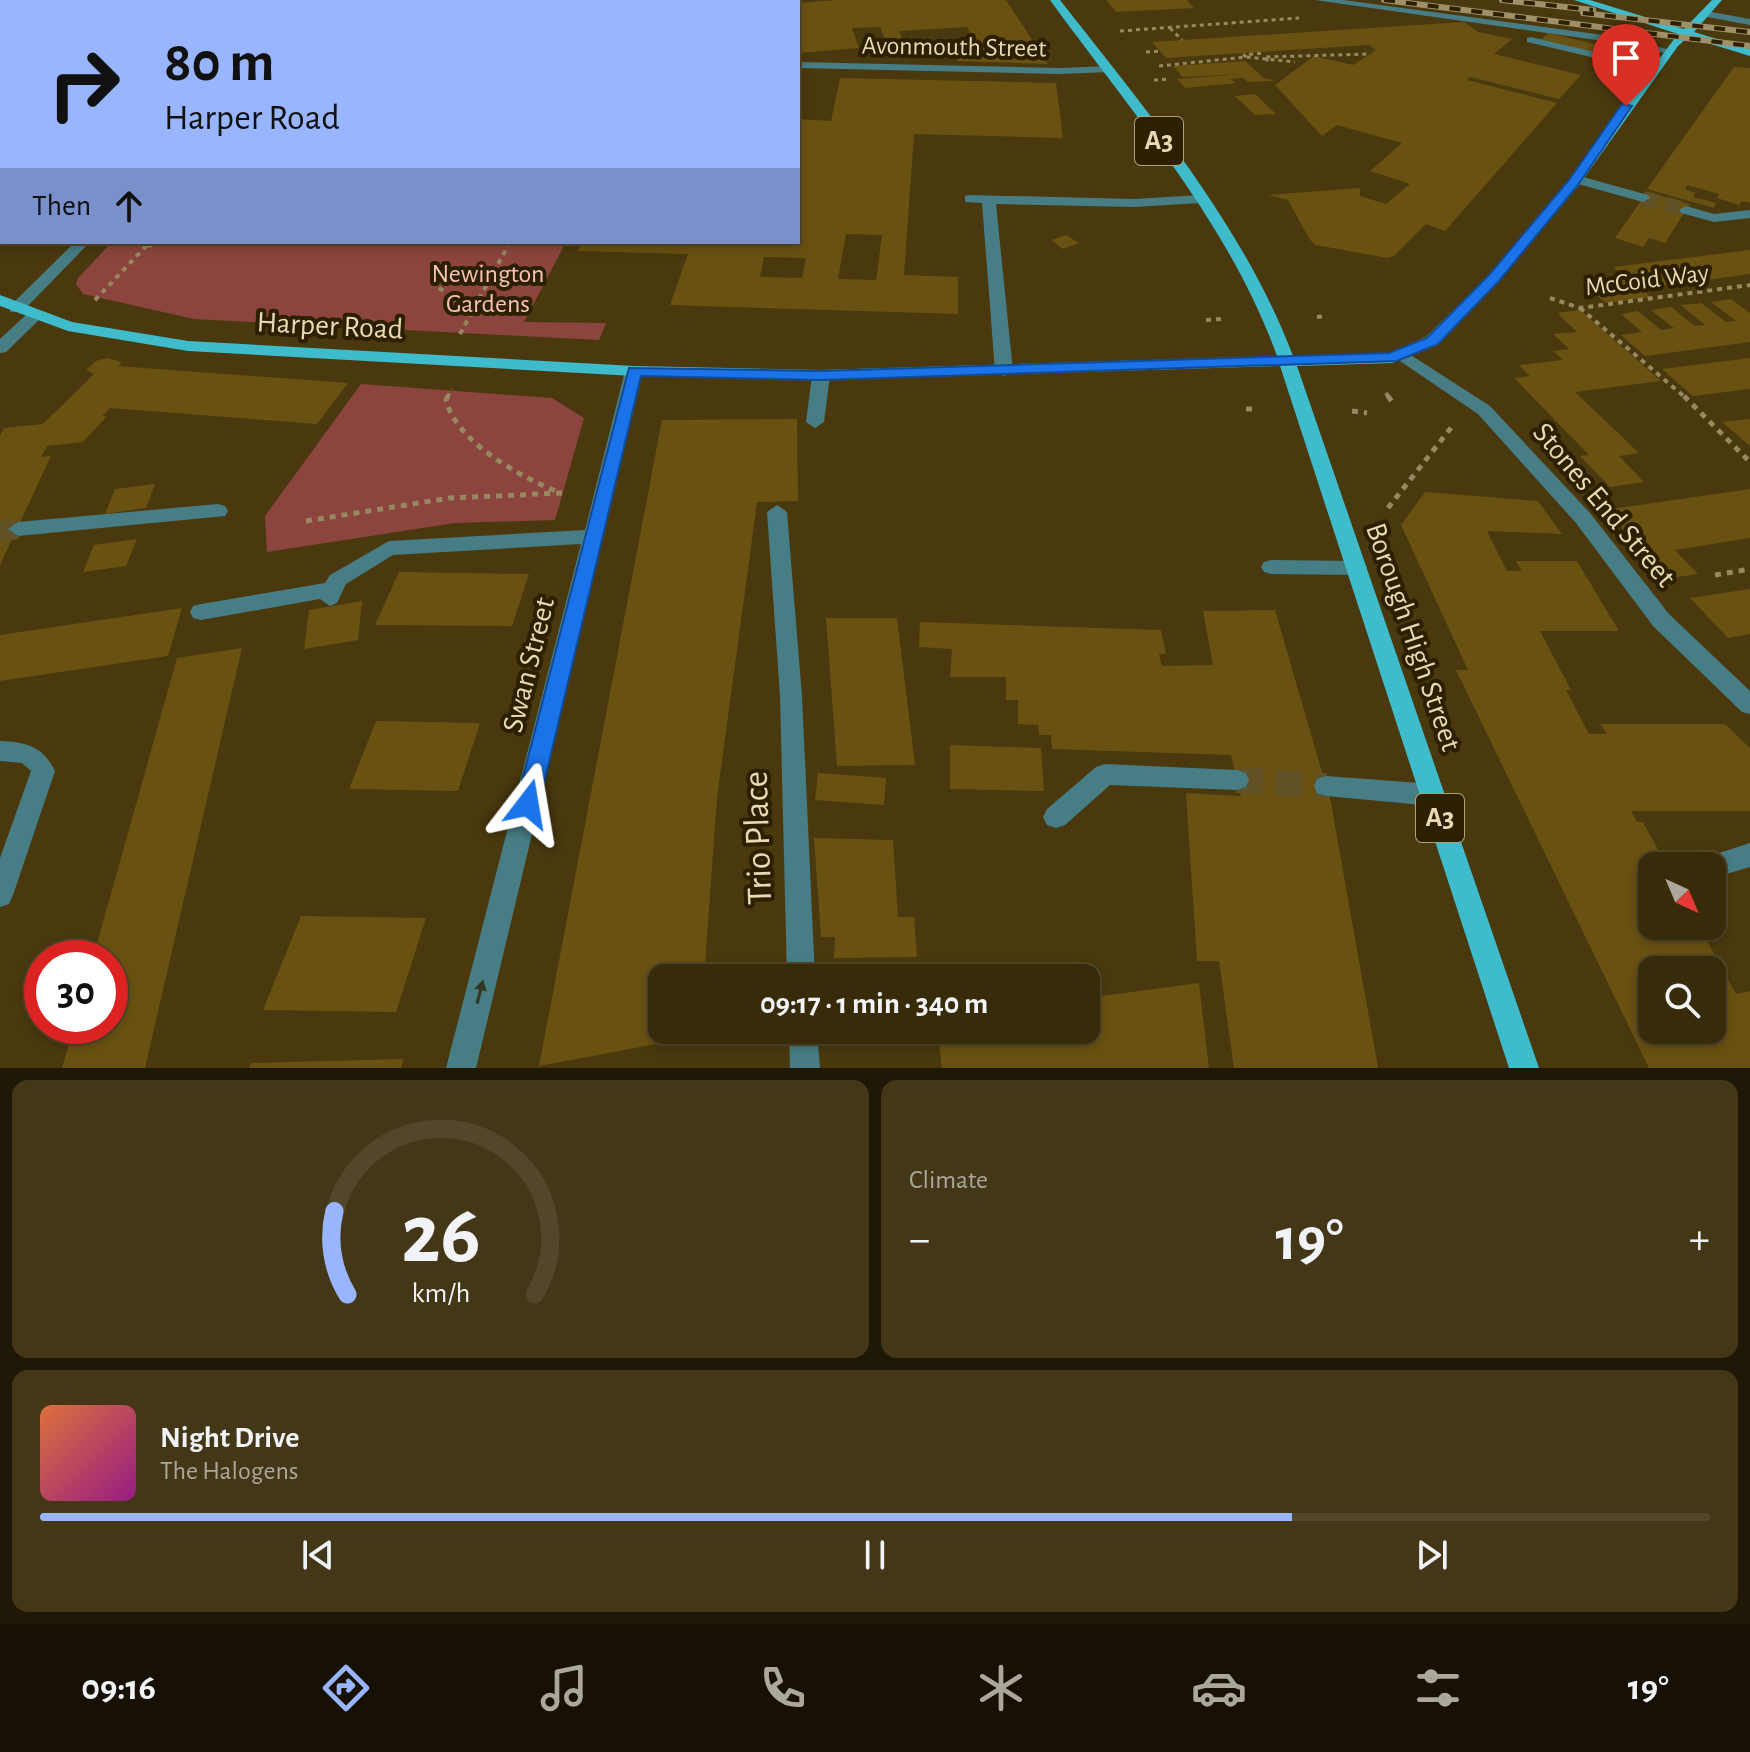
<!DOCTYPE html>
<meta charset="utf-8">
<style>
:root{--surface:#382b0a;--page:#433718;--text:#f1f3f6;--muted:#aba79c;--line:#52472b;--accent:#98b5fd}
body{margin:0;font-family:"Alegreya Sans",sans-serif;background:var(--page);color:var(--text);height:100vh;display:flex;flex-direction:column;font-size:30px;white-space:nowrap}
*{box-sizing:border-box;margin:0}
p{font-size:26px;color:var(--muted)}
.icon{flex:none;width:44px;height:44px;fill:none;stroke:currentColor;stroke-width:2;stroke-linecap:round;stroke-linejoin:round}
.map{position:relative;height:1068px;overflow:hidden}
.drawer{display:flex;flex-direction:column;gap:12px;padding:12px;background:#1f1806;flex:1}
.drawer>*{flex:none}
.banner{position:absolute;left:0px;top:0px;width:800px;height:244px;box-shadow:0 4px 12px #0003,0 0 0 2px var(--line);background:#98b5fd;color:#111;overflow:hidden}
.needle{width:52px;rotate:136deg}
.fabs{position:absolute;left:1638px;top:852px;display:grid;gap:16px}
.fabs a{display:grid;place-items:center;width:88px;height:88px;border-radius:16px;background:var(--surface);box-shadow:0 4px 12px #0003,0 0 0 2px var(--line);font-size:40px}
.speed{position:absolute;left:24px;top:940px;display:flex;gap:16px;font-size:40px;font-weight:700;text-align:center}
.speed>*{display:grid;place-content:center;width:104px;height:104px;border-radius:50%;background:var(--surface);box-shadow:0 4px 12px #0003,0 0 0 2px var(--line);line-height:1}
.speed .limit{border:12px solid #d22;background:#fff;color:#111}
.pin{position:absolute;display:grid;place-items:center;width:68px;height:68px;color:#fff;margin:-82px -34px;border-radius:50% 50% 50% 0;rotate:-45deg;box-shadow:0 0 8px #0007}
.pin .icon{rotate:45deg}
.me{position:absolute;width:88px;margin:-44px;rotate:14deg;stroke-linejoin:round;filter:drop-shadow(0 0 6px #0008)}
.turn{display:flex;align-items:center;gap:28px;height:168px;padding:0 32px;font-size:36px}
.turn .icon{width:104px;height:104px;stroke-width:2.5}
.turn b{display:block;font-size:56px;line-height:68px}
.then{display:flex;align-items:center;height:76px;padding:0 32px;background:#0003;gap:16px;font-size:30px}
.big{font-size:60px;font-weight:700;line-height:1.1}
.drawer .card{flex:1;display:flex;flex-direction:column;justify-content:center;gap:12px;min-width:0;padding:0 28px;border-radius:16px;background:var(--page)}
.drawer .dial{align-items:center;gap:0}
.dial svg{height:208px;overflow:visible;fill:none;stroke:var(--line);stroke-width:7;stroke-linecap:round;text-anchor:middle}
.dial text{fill:var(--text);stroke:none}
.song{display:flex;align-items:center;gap:24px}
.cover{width:96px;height:96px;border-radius:12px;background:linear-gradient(135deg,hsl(20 70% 55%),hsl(310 70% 35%))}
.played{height:8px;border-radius:4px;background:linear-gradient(90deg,var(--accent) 75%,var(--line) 75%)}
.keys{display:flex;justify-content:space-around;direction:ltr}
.heat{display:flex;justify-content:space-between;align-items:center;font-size:44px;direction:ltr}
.drawer .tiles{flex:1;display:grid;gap:12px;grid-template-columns:1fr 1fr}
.card:last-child{grid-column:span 2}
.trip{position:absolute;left:648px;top:964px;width:452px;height:80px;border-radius:16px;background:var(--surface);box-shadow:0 4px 12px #0003,0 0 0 2px var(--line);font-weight:700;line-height:80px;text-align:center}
.dock{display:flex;height:128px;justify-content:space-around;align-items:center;background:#161104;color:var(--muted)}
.dock .icon{width:56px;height:56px}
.dock .selected{color:var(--accent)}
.dock b{font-size:36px;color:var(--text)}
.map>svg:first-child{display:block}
.green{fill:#8c453e}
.building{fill:#695111;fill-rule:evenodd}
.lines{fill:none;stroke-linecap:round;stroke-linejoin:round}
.minor-tunnel-far2{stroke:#625127;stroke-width:15;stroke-dasharray:15 8;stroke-linecap:butt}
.minor-tunnel-far1{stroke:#625127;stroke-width:20;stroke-dasharray:20 10;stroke-linecap:butt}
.minor-tunnel{stroke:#625127;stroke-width:26;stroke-dasharray:26 13;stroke-linecap:butt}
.path-far2{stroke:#988860;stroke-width:3;stroke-dasharray:4 4;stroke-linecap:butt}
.path-far1{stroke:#988860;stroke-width:4;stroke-dasharray:5 5;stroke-linecap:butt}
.path{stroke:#988860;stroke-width:5;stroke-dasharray:6 6;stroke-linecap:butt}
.minor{fill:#477d84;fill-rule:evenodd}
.major{fill:#3ebccb;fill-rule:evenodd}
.rail-casing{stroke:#a08f67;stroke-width:6}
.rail{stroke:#2d2000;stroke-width:4;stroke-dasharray:11;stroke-linecap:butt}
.oneway{fill:#343721}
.route{fill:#1a73e8;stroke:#114b97;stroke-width:2}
.labels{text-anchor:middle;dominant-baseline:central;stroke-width:8;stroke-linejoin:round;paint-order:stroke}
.far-street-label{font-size:26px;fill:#e8d8b3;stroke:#2d2000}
.far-park-label{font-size:26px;fill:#f7c1ba;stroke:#2d2000}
.shield{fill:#2d2000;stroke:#b0a17d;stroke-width:2}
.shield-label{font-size:28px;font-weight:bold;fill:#e8d8b3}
.street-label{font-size:30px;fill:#e8d8b3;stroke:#2d2000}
.near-street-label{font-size:36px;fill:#e8d8b3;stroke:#2d2000}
</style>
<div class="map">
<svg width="1750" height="1068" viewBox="0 0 1750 1068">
<rect width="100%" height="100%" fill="#4a390e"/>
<!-- green -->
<g class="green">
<path d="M112 242H566L524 322 606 323 599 340 194 319 83 294 76 284 78 278Z"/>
<path d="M361 384 552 398 584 418 555 520 455 523 267 552 265 516Z"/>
</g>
<!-- building -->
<g class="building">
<path d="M838 0H1006L1048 64 958 61 951 46 999 49 995 43H976L967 27 899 31 903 39 886 41 880 27 852 28 859 48 798 53V3Z"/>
<path d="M1106 0H1187L1194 8 1116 12Z"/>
<path d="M1464 22 1478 32 1512 39 1494 54 1581 75 1559 99 1470 77 1467 80 1557 103 1445 231 1426 224 1394 256 1387 258 1316 245 1310 240 1288 200 1268 195 1360 188V196L1386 204 1410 184 1370 171 1402 143 1337 125 1322 136 1275 85 1314 56 1353 65 1376 50 1369 45 1166 58 1152 42Z"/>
<path d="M1548 33 1607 47 1600 54 1541 40Z"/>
<path d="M1245 61 1264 78 1275 81 1248 82 1243 78 1230 79 1236 83 1185 88 1177 79 1239 74 1183 77 1173 66Z"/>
<path d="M1734 67 1750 68V203L1742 201 1739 205 1717 198 1719 194 1687 185 1685 189 1695 193 1693 197 1716 203 1714 208 1647 189Z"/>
<path d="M840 78 1056 83 1063 138 914 134 904 275 958 277V314L670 305 688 254 578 251 582 242H798V119L831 121ZM846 234 882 235 876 280 838 279ZM764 257 806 258 802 278 760 277Z"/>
<path d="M1255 94 1276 114 1255 115 1235 96Z"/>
<path d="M1647 192 1690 204 1665 243 1649 238 1643 247 1615 238Z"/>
<path d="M1066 235 1079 243 1063 249 1051 240Z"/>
<path d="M1750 250V274L1641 289 1651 297 1606 303 1582 284 1627 278 1613 267Z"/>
<path d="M1731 299 1750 313V342L1645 356 1621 335 1642 332 1621 314 1638 311 1661 330 1674 328 1651 310 1671 307 1695 326 1705 325 1681 305 1701 303 1726 322 1736 321 1711 302Z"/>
<path d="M1580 310 1661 381 1575 392 1639 453 1619 456 1644 482 1610 487 1580 456 1589 455 1514 378 1530 376 1519 365 1563 360 1553 351 1569 349 1553 334 1577 332 1557 313Z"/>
<path d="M107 358 122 362 118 366 348 383 317 424 110 408 102 416H107L83 442 47 446 41 457 51 456 0 565V436L4 428 43 424 94 374 86 370 96 361Z"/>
<path d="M1750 358V389L1693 396 1662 369Z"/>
<path d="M797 419 798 501 757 502 717 798 704 978H662V1030H700L699 1036 539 1066 662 420Z"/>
<path d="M1750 419V446L1722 422Z"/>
<path d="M155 484 146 508 105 514 115 489Z"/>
<path d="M1750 489V538L1675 550 1698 574 1670 578 1605 510Z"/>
<path d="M1425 492 1538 501 1562 534 1487 531 1507 571H1522L1516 561H1577L1619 631H1540L1571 690H1566L1589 734H1607L1600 724H1725L1750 748V811H1631L1637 822H1643L1667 866H1652V926H1699L1736 994 1750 991V1068H1649L1456 670H1468L1401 525ZM1652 970H1712V1030H1652Z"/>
<path d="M137 539 126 566 83 572 94 545Z"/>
<path d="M399 572 529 574 512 626 375 625Z"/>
<path d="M1750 589V634L1728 638 1690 598Z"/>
<path d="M362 601 358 640 304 649 309 610Z"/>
<path d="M182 608 168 656 0 681V635Z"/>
<path d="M1275 610 1331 803 1378 1068H1234L1219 961H1197L1186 793 1241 796 1231 755 1052 749 1051 735H1039L1038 725 1018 724V700H1006V677H950L952 649 919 647 920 622 1161 630 1166 654H1159L1162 666 1213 665 1203 611Z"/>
<path d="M826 618H897L915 765 837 766Z"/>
<path d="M242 648 145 1068H62L74 1026H110V958H93L177 658Z"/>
<path d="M376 721 480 723 458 791 349 789Z"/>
<path d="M950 745 1041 748 1044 791 950 789Z"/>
<path d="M818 773 886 778 884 805 815 800Z"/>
<path d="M814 838 893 840 898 917H914L917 957 834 958 835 937H821Z"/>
<path d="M301 916 426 918 396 1012 263 1010Z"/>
<path d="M1199 983 1209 1068H942L937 1030H1086V998Z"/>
<path d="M403 1059 401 1068H249L251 1063Z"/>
</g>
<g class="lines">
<!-- minor-tunnel-far2 -->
<path class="minor-tunnel-far2" d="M1643 198 1686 210"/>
<!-- minor-tunnel-far1 -->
<path class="minor-tunnel-far1" d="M0 531 18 529"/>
<!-- minor-tunnel -->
<path class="minor-tunnel" d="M1237 780 1326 786"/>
<!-- path-far2 -->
<g class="path-far2">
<path d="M1170 28 1182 40"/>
<path d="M1120 31 1299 18"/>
<path d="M1146 52 1160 51"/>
<path d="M1246 57 1244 55 1264 53"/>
<path d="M1268 61 1264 57 1369 54"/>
<path d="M1159 66 1246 57 1295 62"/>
<path d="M1154 80 1169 79"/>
</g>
<!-- path-far1 -->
<g class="path-far1">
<path d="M147 246 168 242"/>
<path d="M439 288 472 311"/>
<path d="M1550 298 1580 308 1750 285"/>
<path d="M95 300 150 242"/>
<path d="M1580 308 1686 398"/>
<path d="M1317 317 1327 316"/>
<path d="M1206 320 1221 319"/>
<path d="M460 334 510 242"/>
<path d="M1386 393 1389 398"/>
<path d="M447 398 452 389"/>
</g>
<!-- path -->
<g class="path">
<path d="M448 396 446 400C456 442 521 477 558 492"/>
<path d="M1388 396 1392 402"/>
<path d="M1684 396 1750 462"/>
<path d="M1246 409H1257"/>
<path d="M1352 411 1367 413"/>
<path d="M1388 508 1454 424"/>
<path d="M306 521 450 498 563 493"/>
<path d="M1715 575 1750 569"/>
</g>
<!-- minor -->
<g class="minor">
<path d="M19 0H30L18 2Z"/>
<rect x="174" y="0" width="10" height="2"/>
<path d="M242 0H252L253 2H243Z"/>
<path d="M338 0H350L337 2Z"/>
<path d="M445 0H456L457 2H446Z"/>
<path d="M700 0H713L699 2Z"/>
<path d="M742 0H759L741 2Z"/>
<path d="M1315 0H1343L1618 37 1675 51 1669 54 1618 43Z"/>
<path d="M1706 11 1750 19V25L1702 16V12Z"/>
<path d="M0 17H2L0 25Z"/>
<path d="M1531 37 1659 67 1661 69 1655 72 1527 42V38Z"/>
<path d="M798 62 1060 68 1108 66 1114 69 1108 72 1060 74 798 68Z"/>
<rect x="0" y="108" width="2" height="8"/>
<rect x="0" y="166" width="2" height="8"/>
<path d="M1576 175 1648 195 1650 198 1643 202 1571 182V176Z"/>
<path d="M970 195 1134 199 1201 195 1208 199 1201 203 1134 207 996 204 1013 371 1004 376 995 371 982 203 965 202V196Z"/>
<path d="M1686 206 1714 214 1750 210V218L1714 222 1681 213 1679 210Z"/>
<path d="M75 242H90L22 312H10V306Z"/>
<path d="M34 311 40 313V319L6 352 0 353V339L28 313Z"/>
<path d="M1403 350 1490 406 1590 513 1669 614 1750 691V714L1742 712 1653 626 1576 523 1478 414 1397 359 1395 355Z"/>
<path d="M634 366 643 371 476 1068H446L581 544 393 555 346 584 337 603 330 606 320 599 201 620 193 618 190 612 193 606 201 604 325 583 330 575 389 541 585 530 625 371Z"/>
<path d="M821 370 830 375 824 422 815 428 806 422 812 375Z"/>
<path d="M218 504 225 506 228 511 225 516 18 536 8 529 18 522Z"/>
<path d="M777 505 787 512 802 696 815 978H787L780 696 767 512Z"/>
<path d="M1271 560 1357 561 1364 563 1367 568 1364 573 1357 575 1271 574 1264 572 1261 567 1264 562Z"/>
<path d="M0 741C26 742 43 746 55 771L13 895 9 904 0 907V858L31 771 22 763 0 761Z"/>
<path d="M1105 764 1237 770 1246 773 1249 780 1246 787 1237 790 1110 785 1065 825 1056 828 1047 825 1043 817 1047 809 1096 767Z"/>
<path d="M1326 776 1433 784 1442 788 1445 795 1442 802 1433 806 1326 796 1317 793 1314 786 1317 779Z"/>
<path d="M1750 843V867L1716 877 1712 875V866H1703L1707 857Z"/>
<path d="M789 1030H817L820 1068H790Z"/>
</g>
<!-- major -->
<path class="major" d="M1050 0H1060C1146 110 1243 224 1293 356L1389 353 1426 337 1489 275 1569 179 1678 34 1574 0H1590L1684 29 1712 0H1722L1694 32 1750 49V56L1688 37 1678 46 1579 185 1499 281 1438 345 1392 363 1297 366 1539 1068H1509L1280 366 821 380 634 376 188 351 68 331 0 306V295L72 322 188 341 634 366 821 370 1277 356C1229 223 1132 113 1050 0Z"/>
<defs>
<g id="rail">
<path d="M1384 0 1750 46"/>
<path d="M1502 0 1593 10"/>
<path d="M1583 13 1750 32"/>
</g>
</defs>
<!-- rail casing -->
<use href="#rail" class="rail-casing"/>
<!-- rail -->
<use href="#rail" class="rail"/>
</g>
<!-- one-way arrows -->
<defs><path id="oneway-solid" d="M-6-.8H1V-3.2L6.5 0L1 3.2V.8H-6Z" transform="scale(2)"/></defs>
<use class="oneway" href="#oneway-solid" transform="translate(480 992) rotate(-76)"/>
<!-- route -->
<path class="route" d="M1622 104 1632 106 1578 185 1499 281 1438 344 1397 361 821 380 641 376 539 804 536 811 528 814 520 811 516 804 629 368 821 371 1389 353 1427 338 1489 275 1569 180Z"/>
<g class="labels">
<!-- far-street labels -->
<g class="far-street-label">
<text transform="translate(954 47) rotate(1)">Avonmouth Street</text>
<text transform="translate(1647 280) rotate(-7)">McCoid Way</text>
</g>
<!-- far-park labels -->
<g class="far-park-label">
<text x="488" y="274">Newington<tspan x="488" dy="30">Gardens</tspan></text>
</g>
<!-- shield labels -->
<g class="shield">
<rect x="1135" y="117" width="48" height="48" rx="6"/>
<rect x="1416" y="794" width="48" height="48" rx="6"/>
</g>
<g class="shield-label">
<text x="1159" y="141">A3</text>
<text x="1440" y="818">A3</text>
</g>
<!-- street labels -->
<g class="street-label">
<text transform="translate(330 326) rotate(3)">Harper Road</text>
<text transform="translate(1604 505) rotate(50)">Stones End Street</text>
<text transform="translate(1413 637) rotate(71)">Borough High Street</text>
<text transform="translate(529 665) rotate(-76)">Swan Street</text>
</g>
<!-- near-street labels -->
<g class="near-street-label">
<text transform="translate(758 838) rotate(-92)">Trio Place</text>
</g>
</g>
</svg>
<div class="fabs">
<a><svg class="needle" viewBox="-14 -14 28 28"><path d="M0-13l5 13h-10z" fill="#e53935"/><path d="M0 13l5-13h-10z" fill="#aba79c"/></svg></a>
<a><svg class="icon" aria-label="search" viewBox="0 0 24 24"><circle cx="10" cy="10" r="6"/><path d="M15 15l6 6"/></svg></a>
</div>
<div class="speed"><div class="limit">30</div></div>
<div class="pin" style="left:1626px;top:106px;background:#d93025"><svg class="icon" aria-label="arrive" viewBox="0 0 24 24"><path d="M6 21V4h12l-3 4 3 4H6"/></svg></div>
<svg class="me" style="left:528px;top:804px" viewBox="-20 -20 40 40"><path d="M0-17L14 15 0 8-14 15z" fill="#1a73e8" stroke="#fff" stroke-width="4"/></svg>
<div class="trip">09:17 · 1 min · 340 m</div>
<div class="banner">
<div class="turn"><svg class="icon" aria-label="right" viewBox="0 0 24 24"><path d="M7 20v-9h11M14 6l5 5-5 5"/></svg><div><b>80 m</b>Harper Road</div></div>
<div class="then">Then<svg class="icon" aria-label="ahead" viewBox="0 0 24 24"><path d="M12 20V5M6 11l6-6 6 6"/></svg></div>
</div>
</div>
<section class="drawer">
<div class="tiles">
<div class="card dial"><svg viewBox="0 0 100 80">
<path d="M14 69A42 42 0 1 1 86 69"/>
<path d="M14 69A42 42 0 0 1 9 37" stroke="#98b5fd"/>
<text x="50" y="56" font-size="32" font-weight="700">26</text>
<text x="50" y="72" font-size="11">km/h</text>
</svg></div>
<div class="card"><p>Climate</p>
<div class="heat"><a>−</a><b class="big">19°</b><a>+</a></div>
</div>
<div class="card">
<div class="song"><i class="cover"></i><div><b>Night Drive</b><p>The Halogens</p></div></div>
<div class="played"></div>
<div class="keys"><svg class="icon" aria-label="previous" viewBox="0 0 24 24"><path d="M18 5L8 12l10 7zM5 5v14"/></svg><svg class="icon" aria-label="pause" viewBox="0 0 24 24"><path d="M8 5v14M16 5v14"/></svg><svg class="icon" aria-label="next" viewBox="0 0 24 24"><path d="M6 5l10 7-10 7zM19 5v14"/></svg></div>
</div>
</div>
</section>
<nav class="dock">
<b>09:16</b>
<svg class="icon selected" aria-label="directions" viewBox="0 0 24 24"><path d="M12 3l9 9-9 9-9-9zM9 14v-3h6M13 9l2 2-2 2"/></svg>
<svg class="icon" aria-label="music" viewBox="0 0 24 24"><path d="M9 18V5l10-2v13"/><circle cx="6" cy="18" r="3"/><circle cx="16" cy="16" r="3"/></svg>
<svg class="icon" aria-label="phone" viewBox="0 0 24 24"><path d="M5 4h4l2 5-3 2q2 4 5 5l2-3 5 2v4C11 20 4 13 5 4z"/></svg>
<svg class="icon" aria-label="climate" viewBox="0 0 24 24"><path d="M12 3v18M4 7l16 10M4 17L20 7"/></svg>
<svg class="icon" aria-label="car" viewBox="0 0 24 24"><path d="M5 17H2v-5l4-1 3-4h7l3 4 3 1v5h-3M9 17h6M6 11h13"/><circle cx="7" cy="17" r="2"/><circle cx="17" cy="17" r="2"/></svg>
<svg class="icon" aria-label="filters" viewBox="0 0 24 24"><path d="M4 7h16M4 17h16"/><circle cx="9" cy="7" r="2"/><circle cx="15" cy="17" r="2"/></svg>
<b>19°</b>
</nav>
